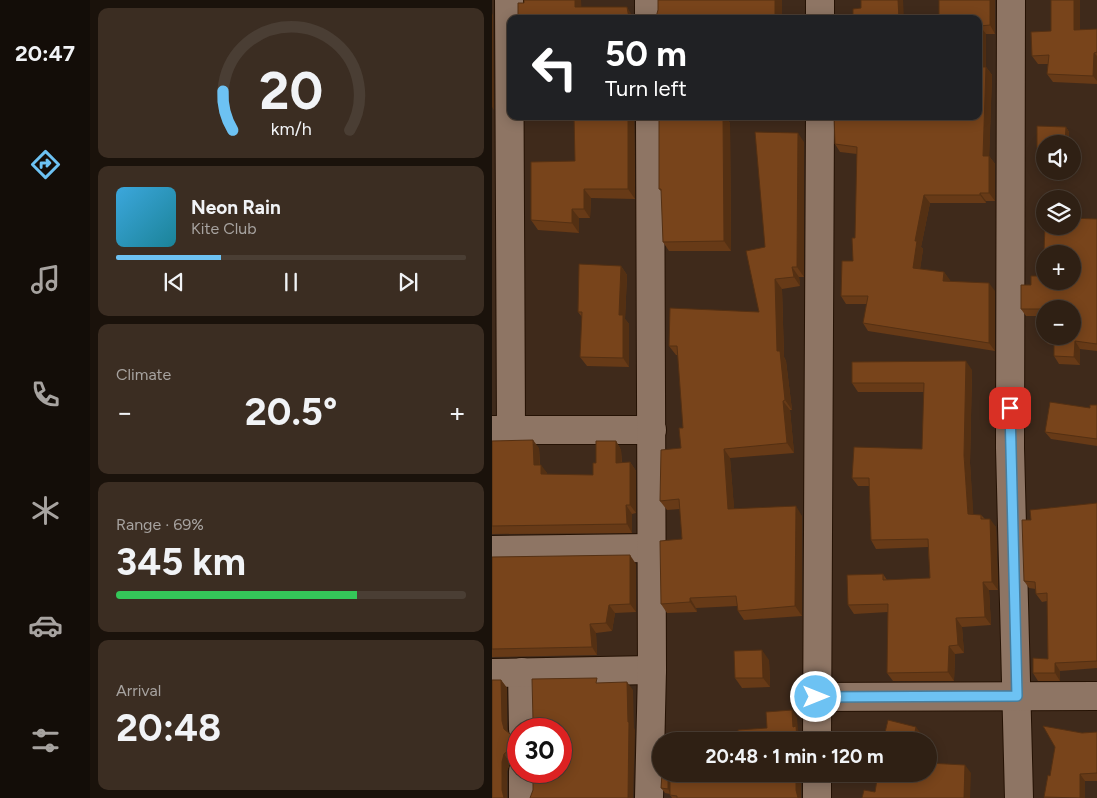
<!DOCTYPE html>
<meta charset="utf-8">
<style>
:root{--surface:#2f2014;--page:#3b2d22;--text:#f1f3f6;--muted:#a7a3a0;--line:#4a3e34;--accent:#6dc2f3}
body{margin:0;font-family:Figtree,sans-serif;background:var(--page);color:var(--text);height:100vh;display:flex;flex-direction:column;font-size:19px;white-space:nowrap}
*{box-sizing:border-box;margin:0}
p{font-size:16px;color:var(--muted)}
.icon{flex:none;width:28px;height:28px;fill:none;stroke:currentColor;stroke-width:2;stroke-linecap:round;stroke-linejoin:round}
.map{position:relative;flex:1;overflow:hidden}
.details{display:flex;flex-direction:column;gap:8px;padding:8px;background:#1a120b;width:402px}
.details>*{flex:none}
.hud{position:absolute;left:15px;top:15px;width:475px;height:105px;border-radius:10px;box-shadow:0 2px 12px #0003,0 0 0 1px var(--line);background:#202124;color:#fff;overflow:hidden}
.tools{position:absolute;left:544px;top:135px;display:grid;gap:10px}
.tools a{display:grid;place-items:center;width:45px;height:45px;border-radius:50%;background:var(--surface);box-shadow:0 2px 12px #0003,0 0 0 1px var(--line);font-size:25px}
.speed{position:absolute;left:15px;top:718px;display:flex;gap:10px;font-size:25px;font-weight:700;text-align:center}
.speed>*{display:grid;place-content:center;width:65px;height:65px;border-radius:50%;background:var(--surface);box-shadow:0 2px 12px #0003,0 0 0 1px var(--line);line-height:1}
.speed .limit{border:8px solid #d22;background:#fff;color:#111}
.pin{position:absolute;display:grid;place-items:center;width:42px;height:42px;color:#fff;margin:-21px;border-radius:10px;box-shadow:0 2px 8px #0006}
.me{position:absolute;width:55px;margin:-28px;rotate:90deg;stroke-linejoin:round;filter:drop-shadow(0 0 4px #0008)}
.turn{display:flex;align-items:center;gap:18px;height:105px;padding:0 15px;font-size:22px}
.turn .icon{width:65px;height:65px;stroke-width:2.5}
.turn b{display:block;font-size:35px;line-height:42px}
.big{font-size:38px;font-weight:700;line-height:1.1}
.details .card{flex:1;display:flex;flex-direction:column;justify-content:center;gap:8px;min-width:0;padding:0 18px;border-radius:10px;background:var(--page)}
.details .dial{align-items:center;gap:0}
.dial svg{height:130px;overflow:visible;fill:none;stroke:var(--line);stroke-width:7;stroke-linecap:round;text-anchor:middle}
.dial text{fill:var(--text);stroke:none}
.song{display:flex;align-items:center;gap:15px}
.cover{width:60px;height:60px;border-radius:8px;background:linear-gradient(135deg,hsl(200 70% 55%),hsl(190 70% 35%))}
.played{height:5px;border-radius:2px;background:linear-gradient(90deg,var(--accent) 30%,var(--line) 30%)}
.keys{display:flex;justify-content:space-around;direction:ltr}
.heat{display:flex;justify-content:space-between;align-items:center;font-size:28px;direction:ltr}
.charge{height:8px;border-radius:4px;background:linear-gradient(90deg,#34c759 69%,var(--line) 0)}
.trip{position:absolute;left:160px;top:732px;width:285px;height:50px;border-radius:25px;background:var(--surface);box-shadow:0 2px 12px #0003,0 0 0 1px var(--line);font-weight:700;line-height:50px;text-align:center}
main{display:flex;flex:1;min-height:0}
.dock{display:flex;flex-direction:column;width:90px;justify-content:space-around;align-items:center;background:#130d08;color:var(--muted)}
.dock .icon{width:35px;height:35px}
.dock .selected{color:var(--accent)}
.dock b{font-size:22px;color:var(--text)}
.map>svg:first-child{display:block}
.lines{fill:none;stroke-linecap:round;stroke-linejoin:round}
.minor-casing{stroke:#251204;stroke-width:30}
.minor{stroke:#8e7564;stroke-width:28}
.wall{fill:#673a17}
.shaded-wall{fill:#543013}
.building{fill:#78441b;stroke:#543013;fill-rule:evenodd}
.route-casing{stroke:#477e9e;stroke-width:12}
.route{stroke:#6dc2f3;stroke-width:9}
</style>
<main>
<nav class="dock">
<b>20:47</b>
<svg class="icon selected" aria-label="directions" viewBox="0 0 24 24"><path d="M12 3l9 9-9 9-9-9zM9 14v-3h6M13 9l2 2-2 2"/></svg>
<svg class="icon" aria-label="music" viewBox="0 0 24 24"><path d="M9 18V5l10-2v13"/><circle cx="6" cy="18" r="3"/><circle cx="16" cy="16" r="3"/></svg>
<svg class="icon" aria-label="phone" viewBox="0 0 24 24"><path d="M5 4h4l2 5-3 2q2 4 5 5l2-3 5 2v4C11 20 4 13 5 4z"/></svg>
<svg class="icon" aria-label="climate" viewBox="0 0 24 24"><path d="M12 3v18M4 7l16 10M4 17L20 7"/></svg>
<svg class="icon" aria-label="car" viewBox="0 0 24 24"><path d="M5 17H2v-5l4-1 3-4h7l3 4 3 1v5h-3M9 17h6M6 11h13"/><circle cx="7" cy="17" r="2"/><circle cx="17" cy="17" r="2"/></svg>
<svg class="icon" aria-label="filters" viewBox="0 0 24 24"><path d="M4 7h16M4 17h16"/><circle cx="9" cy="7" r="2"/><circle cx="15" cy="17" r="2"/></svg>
</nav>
<section class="details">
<div class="card dial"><svg viewBox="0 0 100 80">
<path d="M14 69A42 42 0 1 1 86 69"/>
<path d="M14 69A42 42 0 0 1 8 45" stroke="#6dc2f3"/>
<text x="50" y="56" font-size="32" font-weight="700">20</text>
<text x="50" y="72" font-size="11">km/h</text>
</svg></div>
<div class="card">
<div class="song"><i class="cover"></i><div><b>Neon Rain</b><p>Kite Club</p></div></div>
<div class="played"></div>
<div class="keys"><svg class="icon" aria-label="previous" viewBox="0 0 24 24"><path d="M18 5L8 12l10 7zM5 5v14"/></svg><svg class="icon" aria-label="pause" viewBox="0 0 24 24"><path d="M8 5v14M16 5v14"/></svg><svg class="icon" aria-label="next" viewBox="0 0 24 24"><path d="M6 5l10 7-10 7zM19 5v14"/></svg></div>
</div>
<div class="card"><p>Climate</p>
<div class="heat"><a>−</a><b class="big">20.5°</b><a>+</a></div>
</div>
<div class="card"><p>Range · 69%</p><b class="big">345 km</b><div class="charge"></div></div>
<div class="card"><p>Arrival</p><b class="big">20:48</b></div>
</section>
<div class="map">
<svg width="605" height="798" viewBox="0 0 605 798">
<rect width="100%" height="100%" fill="#3f2a1b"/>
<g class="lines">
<defs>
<g id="minor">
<path d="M17 0 19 429"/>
<path d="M157 0V19"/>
<path d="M519 0 518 448 527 798"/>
<path d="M328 19V0"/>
<path d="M1 430H160"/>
<path d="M0 550 159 548"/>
<path d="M30 672 31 729"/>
<path d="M0 673 160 670"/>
<path d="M324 697 605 696"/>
<path d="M325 741 328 116"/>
<path d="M31 771V798"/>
<path d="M325 774V798"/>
<path d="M157 798 160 670 158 116"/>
</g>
</defs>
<!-- minor casing -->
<use href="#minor" class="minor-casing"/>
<!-- minor -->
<use href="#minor" class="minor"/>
</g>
<!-- wall -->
<g class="wall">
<path d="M447 0H503V34H494V67L500 75 497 156 503 164V201H494V203H438L429 247 431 249 428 269 452 272 458 281 503 291V351L376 331 371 323 375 304H354L349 296 361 261 363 238 365 154 348 152 343 144 486 116Z"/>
<path d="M559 0H588V30L605 29V84L561 82 555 74 556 64H546L540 56 559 31Z"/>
<path d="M142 116 143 199 99 198 98 218H87V233L46 230 39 220 83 161Z"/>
<path d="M167 116H233L238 123 239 251H177L171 242 170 192 167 189Z"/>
<path d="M545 126 574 127 577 132V144H552V153H548L545 148Z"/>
<path d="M312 142V277H307L308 286 290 289 292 357 294 361 300 410H298L302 453 238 458 242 509 310 516V616L252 620 246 611 245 606 204 608 205 612 175 613 169 604 190 539 188 509 175 510 168 501 189 448 191 428 186 355H184L177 346 267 312 273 247Z"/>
<path d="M605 219V351L588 349V365L567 364 562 356V345L556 344 551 337 580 309H552V316H534L529 309 539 285 551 276Z"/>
<path d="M129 266 135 275 133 319 137 324V367L95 366 88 357 90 317 86 312Z"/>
<path d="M480 370 478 463 481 515H489L493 519 504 527 506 590H497L499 625 470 627 472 653 463 654 462 681H401L395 673 396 612 362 614 356 605 391 574 395 580 438 578 436 547 384 549 379 540 377 486H366L360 478 430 449 432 392H366L360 383Z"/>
<path d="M605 405V446L559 439 553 432 598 408Z"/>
<path d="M0 441 47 448 48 465 55 473V475H101L104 463 124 441 129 450 130 463 138 462 144 471V513L140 514V533L0 534Z"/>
<path d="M605 503V668L568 671V681H546L541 673 556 659 555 601 550 602 544 594V589L537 588 532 581 539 520Z"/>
<path d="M0 557 144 564V612L123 613 120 631 104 633 105 655 0 657Z"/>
<path d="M277 660 278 687 250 688 243 678Z"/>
<path d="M9 680 15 688V730L17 733 18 734 26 736V757H24L18 763 15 771V798H0Z"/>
<path d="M605 732V781H593V798H552L558 776 590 733Z"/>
<path d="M170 774H309V798H180L178 795V794L173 793 169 788Z"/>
</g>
<!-- shaded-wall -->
<g class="shaded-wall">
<path d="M83 0H89L90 17 83 7Z"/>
<rect x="283" y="0" width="7" height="19"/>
<path d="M406 0H411L412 19H407Z"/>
<path d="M498 0H503V34L498 25Z"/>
<path d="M582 0H588V38L582 30Z"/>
<path d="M135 7 141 17 142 19H138L137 18Z"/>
<path d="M0 13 1 15 2 110 0 107Z"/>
<path d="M488 26 494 34V75L488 67Z"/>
<path d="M602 53 605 56V81L601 76Z"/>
<path d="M494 67 500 75 497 164 491 156Z"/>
<path d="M136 116H142L143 199 136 189Z"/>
<path d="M231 116H233L238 123 239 251 232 241Z"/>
<path d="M574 127 577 132V144H573Z"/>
<path d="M306 133 312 142V277L305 267Z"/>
<path d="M497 156 503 164V201L497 193Z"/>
<path d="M92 189 99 198 98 218 92 209Z"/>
<path d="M488 193 494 201V203L488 195Z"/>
<path d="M432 195 438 203 429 247 431 249 427 277 421 268 423 241Z"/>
<path d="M80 209 87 218V233L80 223Z"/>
<path d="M129 266 135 275 133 319 137 324V367L131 358 127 315Z"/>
<path d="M300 267 307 277 308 286 302 277Z"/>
<path d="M452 272 458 280 457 289 451 281Z"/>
<path d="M283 279 290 289 292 357 294 361 300 410 293 400 285 351Z"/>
<path d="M497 283 503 291V351L497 343Z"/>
<path d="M583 341 588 349V365L582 357Z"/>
<path d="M474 361 480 370 478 463 482 523 476 514 472 455Z"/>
<path d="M291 401 298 410 302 453 295 443Z"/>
<path d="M41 440 47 448 48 473 42 465Z"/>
<path d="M124 441 129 450 130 471 124 463Z"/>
<path d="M232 449 238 458 243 519 236 509Z"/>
<path d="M138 462 144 471V513L138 505Z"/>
<path d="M49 465 55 473V483L49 474Z"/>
<path d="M134 505 140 514V533L135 524Z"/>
<path d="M304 506 310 516V616L303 606Z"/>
<path d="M498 519 504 527 506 590 500 582Z"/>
<path d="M138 555 144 564V612L138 604Z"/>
<path d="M491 582 497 590 499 625 493 617Z"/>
<path d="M198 598 204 608 205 612 198 602Z"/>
<path d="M117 605 123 613 120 631 114 623Z"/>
<path d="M464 618 470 627 472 653 466 645Z"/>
<path d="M98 624 104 633 105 655 100 647Z"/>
<path d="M457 646 463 654 462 681 456 672Z"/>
<path d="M270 650 277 660 278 687 271 678Z"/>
<path d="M563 663 568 671V681L563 673Z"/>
<path d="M9 680 15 688V730L18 737 12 729 10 721Z"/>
<path d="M135 682 141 690 142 728 143 730 141 798H136V722Z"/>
<path d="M300 710 305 718 306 730 309 735 310 741H306L301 727Z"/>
<path d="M424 727 430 735 428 741H421Z"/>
<path d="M12 754 18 763 15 771V798H12L10 790V762Z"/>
<path d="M473 765 479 773 478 798H472Z"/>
<path d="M176 774H180L179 794 176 789Z"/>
<path d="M304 774H309V798H306L304 790Z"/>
<path d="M588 774 593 781V798H588Z"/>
</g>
<!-- building -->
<g class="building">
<path d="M32 0H83V7H135L137 18 138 19H26V3H32Z"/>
<path d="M166 0H283V19H162L164 17 166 10Z"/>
<path d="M369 0H406L407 19H361V9L369 8Z"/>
<path d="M447 0H498V25L488 26V67H494L491 156H497V193H488V195H432L423 241H425L421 268 452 272 451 281 497 283V343L371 323 376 296H349L350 261H361L360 238H363L365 147 343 144 342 116H486V19H447Z"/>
<path d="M559 0H582V30L605 29V52L602 53 601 76 555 74 557 55 540 56 539 32 559 31Z"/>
<path d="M82 116H136V189H92V209H80V223L39 220V162L83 161Z"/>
<path d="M167 116H231L232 241 171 242 169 189H167Z"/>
<path d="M545 126 574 127 573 144H552V148H545Z"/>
<path d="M263 132 306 133 305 267H300L302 277 283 279 285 351H288L293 400 291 401 295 443 232 449 236 509 304 506 303 606 246 611 244 596 198 598V602L169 604 168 541 190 539 187 499 168 501 169 450 189 448 187 428H191L185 346H177L178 308 267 312 254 251 273 247Z"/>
<path d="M580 218 605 219V344L583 341 582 357 562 356V338L551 337 552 323V336H580V309H529V285H539V276H551L553 226H580ZM552 254H580V281H552Z"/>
<path d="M87 264 129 266 127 315H131V358L88 357 90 312H86Z"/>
<path d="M474 361 472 455 476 514 489 515V519H498L500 582H491L493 617 464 618 466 645 457 646 456 672 395 673 396 604 356 605 355 575 391 574V580L438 578 436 539 379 540 377 478H360L362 447 430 449 432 383H360V362Z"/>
<path d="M558 402 598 408V405H605V439L553 432Z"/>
<path d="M41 440 42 465H49V474L101 475V463H104V441H124V463L138 462V505H134L135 524 0 526V441Z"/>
<path d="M605 503V661L563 663V673H541V658L556 659 555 593 544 594 543 582 532 581 530 520H539L538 510Z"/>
<path d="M138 555V604L117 605 114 623 98 624 100 647 0 649V557Z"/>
<path d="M270 650 271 678H243L242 651Z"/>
<path d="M105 678 104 683 135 682 136 722H137L136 798H38L41 790V771H69V729H38L41 720 40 679Z"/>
<path d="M0 680H9L10 721 12 729 18 734 26 736V747H25L18 749 12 754 10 762V790L12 798H0Z"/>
<path d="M300 710 301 727 304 726 305 740 307 741H247L246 730 275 728 274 712Z"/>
<path d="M396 720 424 727 421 741H391Z"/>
<path d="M551 726 590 733 605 732V773L588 774V798L552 797 556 775 558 776 563 747Z"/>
<path d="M436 763 473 765 472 798H370L372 790 383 792 386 774H436Z"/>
<path d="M170 774H176V789L169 788Z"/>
<path d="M178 774H304V790L306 798H185V796L178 795Z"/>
</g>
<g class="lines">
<defs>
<path id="route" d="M324 697 525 696 518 408"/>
</defs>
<!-- route casing -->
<use href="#route" class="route-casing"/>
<!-- route -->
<use href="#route" class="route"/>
</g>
</svg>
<div class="tools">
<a><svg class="icon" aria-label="sound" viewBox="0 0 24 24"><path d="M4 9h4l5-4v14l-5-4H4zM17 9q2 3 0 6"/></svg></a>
<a><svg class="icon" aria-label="layers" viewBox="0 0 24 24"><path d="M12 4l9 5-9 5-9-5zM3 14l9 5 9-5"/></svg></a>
<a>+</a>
<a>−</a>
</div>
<div class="speed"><div class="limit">30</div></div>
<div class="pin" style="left:518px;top:408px;background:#d93025"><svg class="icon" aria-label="arrive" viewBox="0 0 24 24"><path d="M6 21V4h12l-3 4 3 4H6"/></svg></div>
<svg class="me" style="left:324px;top:697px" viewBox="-20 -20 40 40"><circle r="17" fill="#6dc2f3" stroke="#fff" stroke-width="3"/><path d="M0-11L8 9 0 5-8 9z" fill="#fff"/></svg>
<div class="trip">20:48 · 1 min · 120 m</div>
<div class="hud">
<div class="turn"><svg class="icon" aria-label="left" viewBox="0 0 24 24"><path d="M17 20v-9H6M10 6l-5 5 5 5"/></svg><div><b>50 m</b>Turn left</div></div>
</div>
</div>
</main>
